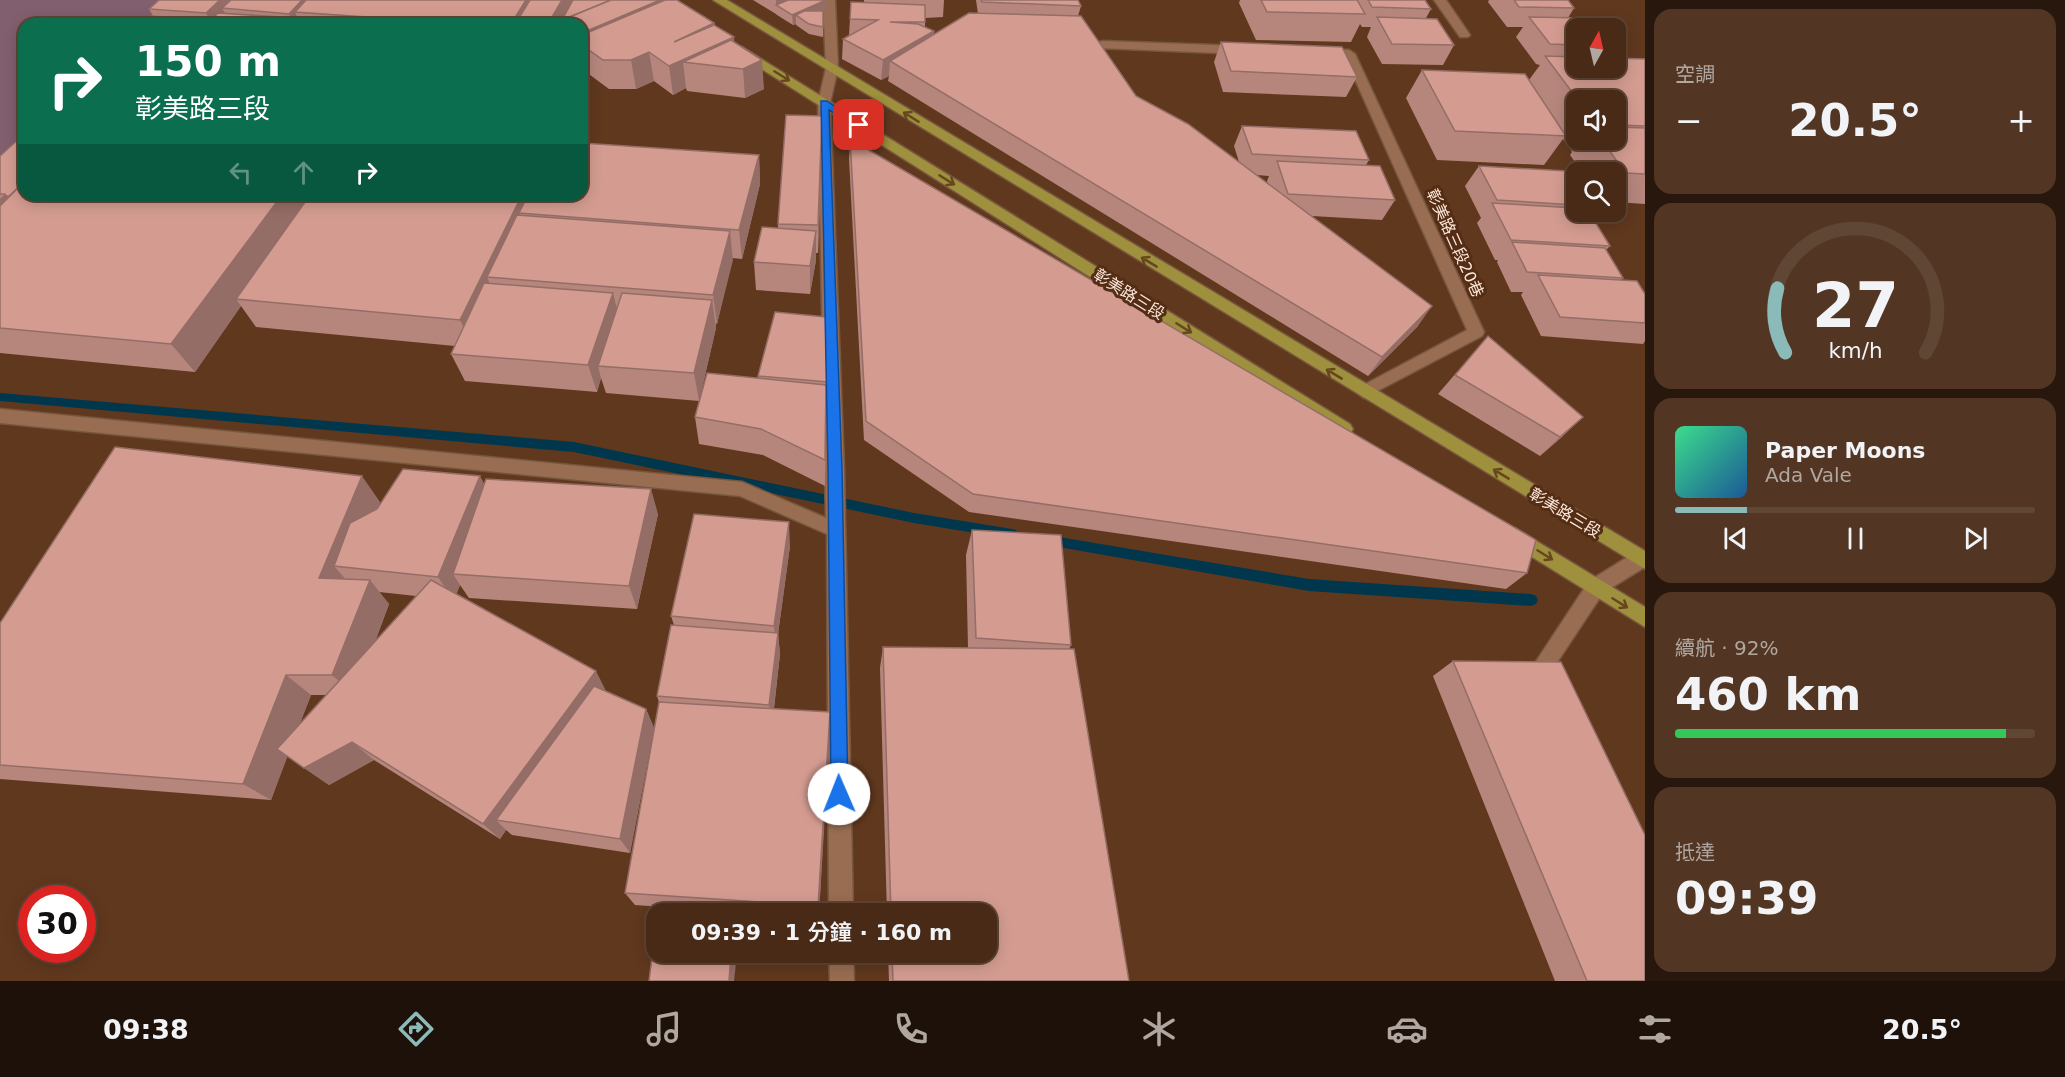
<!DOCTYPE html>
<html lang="zh-TW">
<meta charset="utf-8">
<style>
:root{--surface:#482a16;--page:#523623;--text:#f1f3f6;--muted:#b1a7a1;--line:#604635;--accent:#8bbbb9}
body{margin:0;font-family:"DejaVu Sans","Noto Sans TC",sans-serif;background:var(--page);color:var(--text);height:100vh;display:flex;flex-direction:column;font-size:22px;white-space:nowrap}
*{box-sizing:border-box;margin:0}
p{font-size:20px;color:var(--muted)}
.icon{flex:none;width:33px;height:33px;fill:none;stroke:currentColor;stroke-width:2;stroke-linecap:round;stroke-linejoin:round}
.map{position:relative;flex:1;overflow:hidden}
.drawer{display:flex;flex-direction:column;gap:9px;padding:9px;background:#28170c;width:420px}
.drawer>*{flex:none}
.top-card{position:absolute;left:18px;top:18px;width:570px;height:183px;border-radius:18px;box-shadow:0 3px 15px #0003,0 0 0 2px var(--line);background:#0b6e4f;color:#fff;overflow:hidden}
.needle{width:39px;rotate:8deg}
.controls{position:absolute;left:1566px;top:18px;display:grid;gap:12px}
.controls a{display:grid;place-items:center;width:60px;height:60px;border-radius:12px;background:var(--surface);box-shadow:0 3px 15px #0003,0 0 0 2px var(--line);font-size:30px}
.speed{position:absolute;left:18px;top:885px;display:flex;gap:12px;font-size:30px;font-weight:700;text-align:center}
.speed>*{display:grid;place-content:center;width:78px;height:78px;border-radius:50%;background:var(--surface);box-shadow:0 3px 15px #0003,0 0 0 2px var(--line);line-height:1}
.speed .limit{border:9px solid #d22;background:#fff;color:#111}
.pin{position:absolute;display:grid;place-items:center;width:51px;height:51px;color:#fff;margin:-26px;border-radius:12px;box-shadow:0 3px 9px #0006}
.me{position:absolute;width:66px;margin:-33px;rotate:359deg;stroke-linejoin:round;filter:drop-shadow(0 0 4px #0008)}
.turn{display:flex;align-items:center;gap:21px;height:126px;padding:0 18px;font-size:27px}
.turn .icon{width:78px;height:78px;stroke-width:2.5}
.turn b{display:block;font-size:42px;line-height:51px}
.lanes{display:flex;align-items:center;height:57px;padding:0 18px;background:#0003;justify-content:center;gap:30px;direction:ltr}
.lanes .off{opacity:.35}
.big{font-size:45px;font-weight:600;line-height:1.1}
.drawer .card{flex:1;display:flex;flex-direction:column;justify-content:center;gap:9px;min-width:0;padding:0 21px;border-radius:18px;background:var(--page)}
.drawer .dial{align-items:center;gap:0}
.dial svg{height:156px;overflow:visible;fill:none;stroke:var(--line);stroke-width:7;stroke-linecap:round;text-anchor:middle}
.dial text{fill:var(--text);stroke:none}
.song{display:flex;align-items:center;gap:18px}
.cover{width:72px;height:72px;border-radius:9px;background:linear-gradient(135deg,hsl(150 70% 55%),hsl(210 70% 35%))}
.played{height:6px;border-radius:3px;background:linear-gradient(90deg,var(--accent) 20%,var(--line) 20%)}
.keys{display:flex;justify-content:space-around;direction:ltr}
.heat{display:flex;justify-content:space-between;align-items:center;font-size:33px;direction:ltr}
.charge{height:9px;border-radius:4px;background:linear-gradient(90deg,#34c759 92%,var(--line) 0)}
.trip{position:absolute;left:646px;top:903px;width:351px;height:60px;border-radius:18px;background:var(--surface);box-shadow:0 3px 15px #0003,0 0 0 2px var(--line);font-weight:600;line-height:60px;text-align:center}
.tabs{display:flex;height:96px;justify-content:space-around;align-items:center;background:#1d1109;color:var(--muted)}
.tabs .icon{width:42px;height:42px}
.tabs .active{color:var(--accent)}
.tabs b{font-size:27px;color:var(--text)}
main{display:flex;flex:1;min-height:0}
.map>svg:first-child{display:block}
.green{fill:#825f6e}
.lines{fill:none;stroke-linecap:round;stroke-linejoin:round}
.stream{fill:#00374d;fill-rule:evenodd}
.minor-casing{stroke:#77563f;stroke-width:3}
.major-casing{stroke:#77563f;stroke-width:3}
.minor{fill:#996d52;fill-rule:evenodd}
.major{fill:#9f903d;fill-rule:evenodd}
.wall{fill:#b6867d;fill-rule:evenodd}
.shaded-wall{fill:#946d66}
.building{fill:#d49c91;stroke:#946d66;stroke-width:1.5}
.oneway{stroke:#67461e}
.route{fill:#1a73e8;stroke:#114b97;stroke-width:1.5}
.labels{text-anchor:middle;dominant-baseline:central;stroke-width:6;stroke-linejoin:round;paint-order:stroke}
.street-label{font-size:16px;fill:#fce7db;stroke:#542d14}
</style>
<main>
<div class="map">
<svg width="1645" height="981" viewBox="0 0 1645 981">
<rect width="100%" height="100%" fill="#60381e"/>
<!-- green -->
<path class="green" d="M0 0H192L166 24H24V155L0 177Z"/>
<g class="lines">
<!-- stream -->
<g class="stream">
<path d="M0 393 574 442 914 513 1012 529 1016 530 1018 534 1016 538 1012 539 914 523 574 452 0 401Z"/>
<path d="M1047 535 1309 579 1531 594 1536 596 1538 600 1536 604 1531 606 1309 591 1047 545 1043 544 1041 540 1043 536Z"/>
</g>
<defs>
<g id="minor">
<path d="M823 0H835L838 68 830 103 844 469 853 914H829L827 534 740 496 0 423V409L742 482 826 518 818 103 826 68Z"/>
<path d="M1434 0H1446L1470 35 1468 37H1460Z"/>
<path d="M1103 41 1243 46 1249 50 1243 54 1099 48V42Z"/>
<path d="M1321 49 1349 50 1355 54 1484 332 1482 336 1364 398 1356 392 1358 388 1467 330 1345 57 1317 56 1315 53Z"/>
<path d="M1645 551V567L1603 593 1556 664 1565 684 1562 691 1555 694 1548 691 1535 663 1589 581 1634 553Z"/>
<path d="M829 952H853L854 981H830Z"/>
</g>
<g id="major">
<path d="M713 0H727L1645 551V569Z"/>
<path d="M742 47 1350 424 1353 429 1350 434H1338L738 54 736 51Z"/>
<path d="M1515 528 1645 607V627L1508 542 1506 536 1508 530Z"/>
</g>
</defs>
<!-- minor casing -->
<use href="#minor" class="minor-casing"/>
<!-- major casing -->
<use href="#major" class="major-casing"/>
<!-- minor -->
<use href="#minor" class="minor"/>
<!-- major -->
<use href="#major" class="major"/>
</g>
<!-- wall -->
<g class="wall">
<path d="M159 0 714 23 715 25 734 42 764 89 745 98 687 91 686 88 673 95 654 81 636 89H609L582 69V24H141L153 16 149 9Z"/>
<path d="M753 0H828V9L823 11V37L809 34 796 25V24L793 25 777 15 776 14Z"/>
<path d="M864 0H944L943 17 925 18V27L934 31V34L978 14 976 0H1078L1081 6 1078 16 1136 96 1239 162 1234 146 1242 126 1369 160 1366 165 1395 200 1382 220 1312 216 1418 326 1368 376 888 81 889 76 881 80 842 59 843 39 849 35 850 19 864 3ZM1257 175 1269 176 1267 181 1268 184Z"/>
<path d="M1240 0H1425L1431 9 1426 18 1454 45 1443 65 1382 64 1367 37 1371 27H1362L1360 24 1351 42 1256 40 1239 3Z"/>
<path d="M1489 0H1514L1574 8 1568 18 1576 28V68L1645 59V204L1616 202V172H1582L1570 155 1572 152 1563 139 1544 165 1437 160 1406 98 1422 70 1529 80 1540 65 1536 64 1516 37 1523 27H1507L1488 2ZM1576 100H1616V140H1576Z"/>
<path d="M1221 42 1357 77 1346 97 1223 92 1214 62Z"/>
<path d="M822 116V144L818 253H816V260L810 294 756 290 754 262 778 228V224Z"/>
<path d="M850 139 1527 573 1506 589 969 512 864 440 849 159Z"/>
<path d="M759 155 760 184 742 259 732 258 717 324 716 323V328L699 401 606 393 601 378 597 392 465 381 451 354 455 346 256 327 241 306 195 372 0 353V156L24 195Z"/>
<path d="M1479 166 1576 187V212L1610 246 1606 250 1623 278 1621 280 1645 294V341L1643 344 1541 336 1521 295 1523 292H1511L1497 262 1498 260H1495L1477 223 1481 218 1465 186Z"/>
<path d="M1488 336 1563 436 1540 456 1438 394Z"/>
<path d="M758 376 828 382V409H826L825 486 763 455 699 444 695 417 758 378Z"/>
<path d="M484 485 658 514 637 609 469 598 460 585 456 594 606 691 646 709 654 728 630 853 512 835 506 830 500 839 374 760 329 785 287 756 271 800 0 779V623L380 502 377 509ZM379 592 416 596 375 642 389 604ZM311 695H326L299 725Z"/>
<path d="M972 530 1071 645 1069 649 1129 981H889L888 952H987V914H887L880 668 883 647 968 648 966 555Z"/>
<path d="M790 546 778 634 780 654 774 709 830 712 819 914H761L635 905 625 893 659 702 657 696 674 625 671 616Z"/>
<path d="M1453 661 1645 981H1555L1433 676Z"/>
</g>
<!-- shaded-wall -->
<g class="shaded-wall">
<path d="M220 0H263L222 8 231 24H212L206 13Z"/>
<path d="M302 0H340L295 12 300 24H294L289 14Z"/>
<path d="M526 0H547L536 24H511Z"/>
<path d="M562 0H666L582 45V24L560 21V24H548Z"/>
<path d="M776 0H808L776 5V14Z"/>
<path d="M826 0H828V9L803 20 796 15V24L793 25 792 15Z"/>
<path d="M190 19 193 24H185Z"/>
<path d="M714 23 716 45 734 37 736 66 683 62 686 88 673 95 669 66 674 42Z"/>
<path d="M934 31 932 51 890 61 889 76 881 80 883 60Z"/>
<path d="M649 52 654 81 636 89 631 60Z"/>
<path d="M762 60 764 89 745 98 743 69Z"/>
<path d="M822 116V144L818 253V225Z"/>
<path d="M759 155 760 184 742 259 739 230Z"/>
<path d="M5 194 30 223 0 253V199Z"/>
<path d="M282 195H319L236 299 241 306 195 372 171 344Z"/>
<path d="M522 195H545L519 213 526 234 487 277 496 299 473 347 460 320Z"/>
<path d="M730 231 733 260 717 324 713 295Z"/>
<path d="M816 231V260L810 294V266Z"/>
<path d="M613 293 620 321 598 366 601 378 597 392 588 365Z"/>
<path d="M712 300 716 328 699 401 694 373Z"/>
<path d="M1432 306 1418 326 1368 376 1382 357Z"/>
<path d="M1583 417 1563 436 1540 456 1560 437Z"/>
<path d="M362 476 380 502 354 568 334 566 348 582 319 578Z"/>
<path d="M480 476 494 502 453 574 460 585 454 601 438 577Z"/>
<path d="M651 489 658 514 637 609 629 586Z"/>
<path d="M789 522 790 546 778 634 780 654 772 724 769 705 776 647 774 626Z"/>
<path d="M370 580 389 604 355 695 332 675Z"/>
<path d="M596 671 606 691 496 820 506 830 500 839 483 824Z"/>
<path d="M286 675 311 695 271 800 243 784Z"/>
<path d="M646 709 654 728 630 853 620 839Z"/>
<path d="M830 712V731L819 914 818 906Z"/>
<path d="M352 742 374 760 329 785 304 768Z"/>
<path d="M731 954 736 963 734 981H729Z"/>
</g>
<!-- building -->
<g class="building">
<path d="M159 0H220L206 13 149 9Z"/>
<path d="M231 0H302L289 14 222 8Z"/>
<path d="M306 0H526L511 24H467L295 12Z"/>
<path d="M530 0H562L548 24H515Z"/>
<path d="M573 0H611L562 20Z"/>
<path d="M611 0H660L582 33V24H563L560 21Z"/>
<path d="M665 0H677L714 23 674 42 714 25 734 37 669 66 649 52 631 60H603L582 45V35Z"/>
<path d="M788 0H826L792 15 776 5Z"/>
<path d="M981 0H1078L1081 6 982 2Z"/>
<path d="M1261 0H1357L1365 14 1267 12Z"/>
<path d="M1368 0H1425L1431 9 1372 7Z"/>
<path d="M1514 0H1568L1574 8 1519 7Z"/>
<path d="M851 2 925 5V22H890L918 24 934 31 883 60 843 39 878 20 850 19Z"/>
<path d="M804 11H823V27L809 24 796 15Z"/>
<path d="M218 13 394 24H207Z"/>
<path d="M969 13 1081 16 1136 96 1188 124 1432 306 1382 357 890 61Z"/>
<path d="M150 16 190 19 185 24H141Z"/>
<path d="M1377 17 1437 19 1454 45 1392 44Z"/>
<path d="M1529 17 1585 18 1593 28H1576V45L1550 44Z"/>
<path d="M731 40 762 60 743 69 683 62Z"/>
<path d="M1221 42 1342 47 1357 77 1231 71Z"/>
<path d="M1545 56 1576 57V68H1616V58L1645 59V126L1616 125V100H1578Z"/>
<path d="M1422 70 1525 74 1566 136 1455 131Z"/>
<path d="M786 115 822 116 818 225 778 224Z"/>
<path d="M1242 126 1356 131 1369 160 1252 154Z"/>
<path d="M1616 127 1645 128V174L1625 173 1602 140H1616Z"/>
<path d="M24 134V182L9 196H6L5 194H0V156Z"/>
<path d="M850 139 1536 540 1527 573 973 494 866 421Z"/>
<path d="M582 143 759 155 739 230 519 213 528 195H582Z"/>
<path d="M1277 161 1380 166 1395 200 1288 194Z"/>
<path d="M1479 166 1567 171 1576 187V205L1497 200Z"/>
<path d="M24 182V195H282L171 344 0 328V206Z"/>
<path d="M310 195H522L460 320 236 299Z"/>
<path d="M1492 203 1576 208V212H1589L1610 246 1511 240Z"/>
<path d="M517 215 730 231 713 295 487 277Z"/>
<path d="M762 227 816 231 810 266 754 262Z"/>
<path d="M1512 242 1605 248 1623 278 1527 272Z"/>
<path d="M1538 275 1637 281 1645 294V323L1560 317Z"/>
<path d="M484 283 613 293 588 365 451 354Z"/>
<path d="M622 293 712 300 694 373 598 366Z"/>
<path d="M775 312 826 317 828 382 758 376Z"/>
<path d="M1488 336 1583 417 1560 437 1455 375Z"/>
<path d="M707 373 826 385 825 460 761 429 695 417Z"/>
<path d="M115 447 362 476 319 578 370 580 332 675H286L243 784 0 765V623Z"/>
<path d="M403 469 480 476 438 577 334 566 350 523 377 509Z"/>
<path d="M486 479 651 489 629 586 453 574Z"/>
<path d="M694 514 789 522 774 626 671 616Z"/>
<path d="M972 530 1061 535 1071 645 976 638Z"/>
<path d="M431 580 596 671 483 824 352 742 304 768 277 749Z"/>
<path d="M671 625 778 633 769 705 657 696Z"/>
<path d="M883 647 1074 649 1129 981H893L892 952H987V914H891Z"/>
<path d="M1453 661 1561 662 1645 835V981H1587Z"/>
<path d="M594 686 646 709 620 839 496 820Z"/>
<path d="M659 702 830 712 818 906 625 893Z"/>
<path d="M653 950H657V952H705L731 954 729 981H649Z"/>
</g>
<!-- one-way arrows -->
<defs><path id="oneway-shaft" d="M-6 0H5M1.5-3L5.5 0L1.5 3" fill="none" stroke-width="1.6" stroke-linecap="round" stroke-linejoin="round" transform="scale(1.5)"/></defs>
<g class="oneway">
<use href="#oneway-shaft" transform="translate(782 76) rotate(32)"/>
<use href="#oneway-shaft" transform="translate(911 117) rotate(-148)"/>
<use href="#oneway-shaft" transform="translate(947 180) rotate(32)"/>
<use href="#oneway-shaft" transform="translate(1149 262) rotate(-149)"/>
<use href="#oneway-shaft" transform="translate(1184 328) rotate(32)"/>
<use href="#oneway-shaft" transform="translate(1334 374) rotate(-149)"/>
<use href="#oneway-shaft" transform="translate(1501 474) rotate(-149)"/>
<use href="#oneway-shaft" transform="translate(1545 555) rotate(32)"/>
<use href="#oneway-shaft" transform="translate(1620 603) rotate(32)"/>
</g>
<!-- route -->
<path class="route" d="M821 101H827L864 125 855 127 829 110 842 469 848 794 845 800 839 802 833 800 831 794 828 469Z"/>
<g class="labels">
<!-- street labels -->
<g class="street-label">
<text transform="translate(1455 243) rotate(66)">彰美路三段20巷</text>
<text transform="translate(1129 294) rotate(32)">彰美路三段</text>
<text transform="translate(1565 513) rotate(31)">彰美路三段</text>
</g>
</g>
</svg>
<div class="controls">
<a><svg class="needle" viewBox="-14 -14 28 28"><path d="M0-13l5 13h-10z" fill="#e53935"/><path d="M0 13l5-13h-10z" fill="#b1a7a1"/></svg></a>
<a><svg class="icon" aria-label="sound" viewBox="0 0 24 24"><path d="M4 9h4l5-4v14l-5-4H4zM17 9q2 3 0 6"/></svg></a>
<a><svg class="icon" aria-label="search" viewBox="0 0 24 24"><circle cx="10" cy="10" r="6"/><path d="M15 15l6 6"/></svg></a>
</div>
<div class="speed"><div class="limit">30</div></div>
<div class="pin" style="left:859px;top:125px;background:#d93025"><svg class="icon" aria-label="arrive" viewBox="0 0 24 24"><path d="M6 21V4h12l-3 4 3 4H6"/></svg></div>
<svg class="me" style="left:839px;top:794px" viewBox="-20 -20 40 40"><circle r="19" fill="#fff"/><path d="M0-13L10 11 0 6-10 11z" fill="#1a73e8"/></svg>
<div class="trip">09:39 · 1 分鐘 · 160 m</div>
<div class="top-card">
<div class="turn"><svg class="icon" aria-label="right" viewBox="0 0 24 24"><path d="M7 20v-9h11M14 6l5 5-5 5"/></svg><div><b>150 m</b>彰美路三段</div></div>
<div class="lanes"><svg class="icon off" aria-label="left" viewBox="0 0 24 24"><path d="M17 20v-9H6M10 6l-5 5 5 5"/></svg><svg class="icon off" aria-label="ahead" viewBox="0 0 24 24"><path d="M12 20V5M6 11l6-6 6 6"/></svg><svg class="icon" aria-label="right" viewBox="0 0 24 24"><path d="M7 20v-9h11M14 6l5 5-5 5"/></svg></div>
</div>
</div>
<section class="drawer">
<div class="card"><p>空調</p>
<div class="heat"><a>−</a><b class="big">20.5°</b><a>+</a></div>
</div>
<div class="card dial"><svg viewBox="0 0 100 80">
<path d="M14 69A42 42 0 1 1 86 69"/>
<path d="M14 69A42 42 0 0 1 10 36" stroke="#8bbbb9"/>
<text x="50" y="56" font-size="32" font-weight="700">27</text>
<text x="50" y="72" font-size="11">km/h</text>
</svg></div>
<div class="card">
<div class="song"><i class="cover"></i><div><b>Paper Moons</b><p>Ada Vale</p></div></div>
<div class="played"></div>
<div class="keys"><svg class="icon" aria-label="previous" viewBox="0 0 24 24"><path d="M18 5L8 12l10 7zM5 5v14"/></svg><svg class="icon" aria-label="pause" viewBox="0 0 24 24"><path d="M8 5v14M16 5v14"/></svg><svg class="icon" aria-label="next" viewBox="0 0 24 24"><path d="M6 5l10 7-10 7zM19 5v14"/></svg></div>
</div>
<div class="card"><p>續航 · 92%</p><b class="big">460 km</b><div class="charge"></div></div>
<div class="card"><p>抵達</p><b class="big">09:39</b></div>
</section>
</main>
<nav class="tabs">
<b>09:38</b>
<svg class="icon active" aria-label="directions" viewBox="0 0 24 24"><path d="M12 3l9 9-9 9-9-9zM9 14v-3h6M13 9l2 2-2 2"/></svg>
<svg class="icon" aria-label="music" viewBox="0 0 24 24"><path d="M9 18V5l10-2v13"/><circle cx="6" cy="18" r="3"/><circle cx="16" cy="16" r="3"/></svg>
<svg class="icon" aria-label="phone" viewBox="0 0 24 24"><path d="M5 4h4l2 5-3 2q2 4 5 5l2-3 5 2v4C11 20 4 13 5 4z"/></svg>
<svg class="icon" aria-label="climate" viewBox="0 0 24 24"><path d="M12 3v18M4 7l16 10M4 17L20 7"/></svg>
<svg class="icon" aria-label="car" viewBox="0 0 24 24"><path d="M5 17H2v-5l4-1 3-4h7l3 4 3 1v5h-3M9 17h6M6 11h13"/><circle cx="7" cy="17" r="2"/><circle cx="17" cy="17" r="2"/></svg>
<svg class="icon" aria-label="filters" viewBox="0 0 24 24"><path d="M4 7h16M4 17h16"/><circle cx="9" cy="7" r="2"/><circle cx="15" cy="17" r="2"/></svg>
<b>20.5°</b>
</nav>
